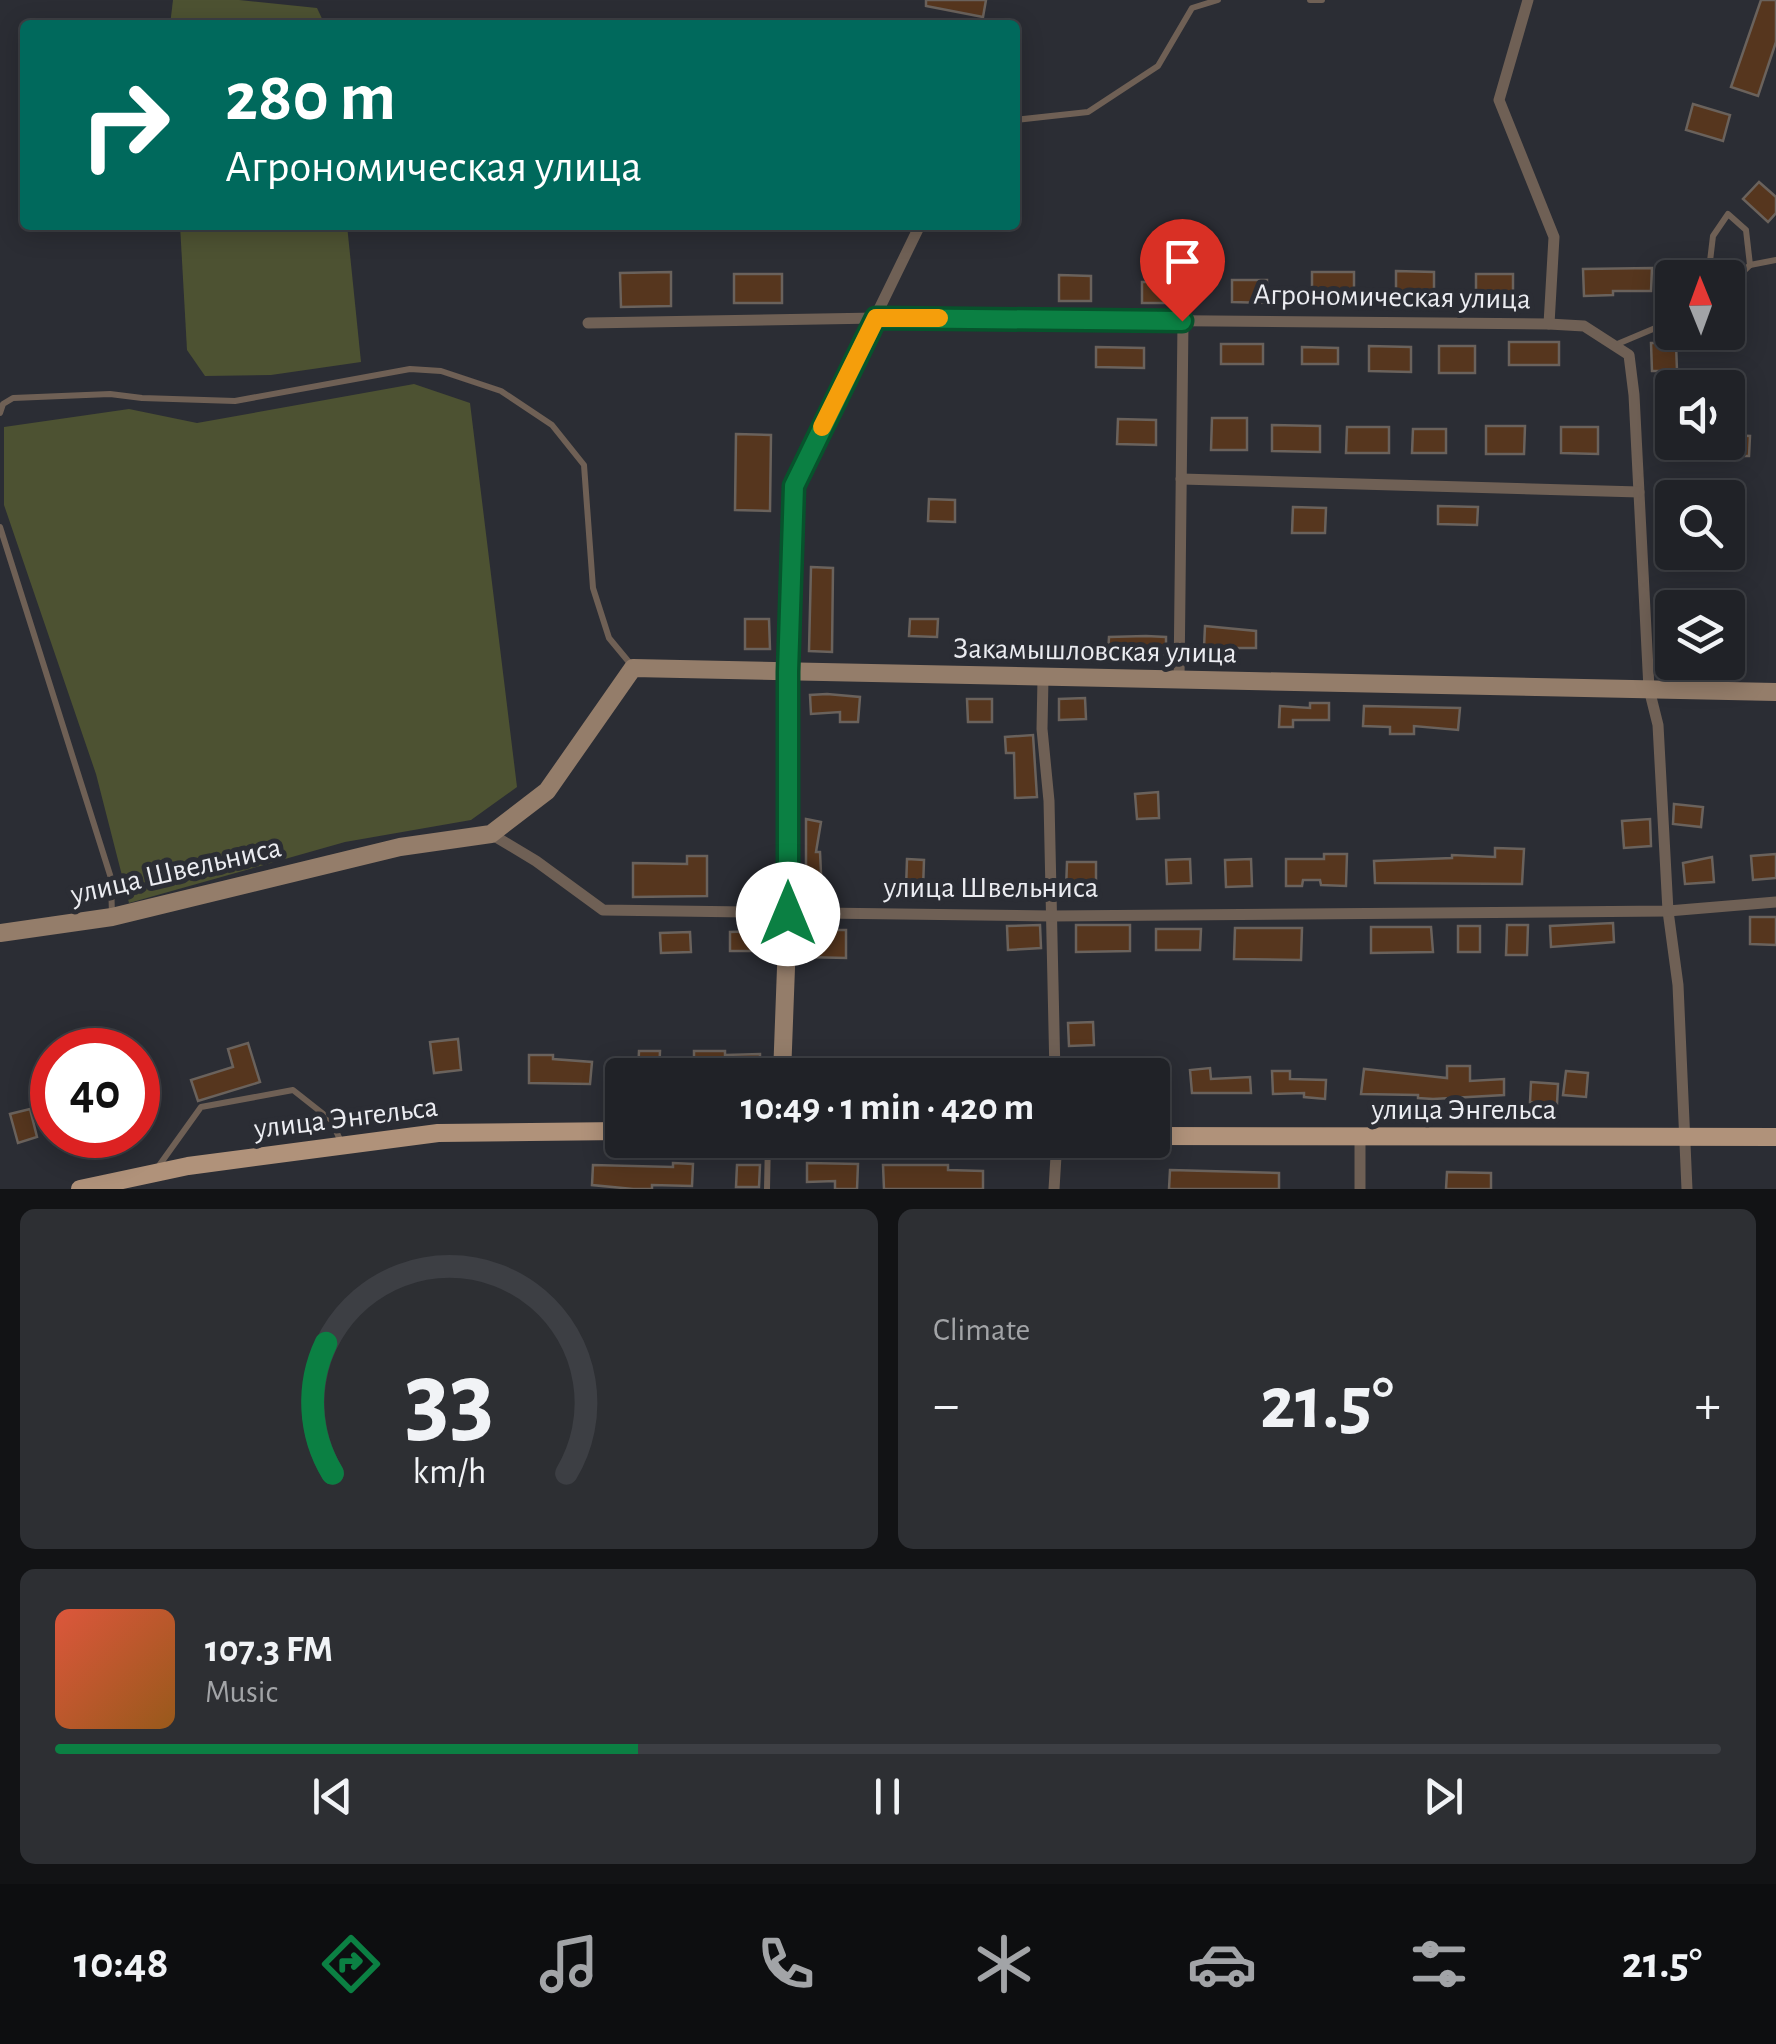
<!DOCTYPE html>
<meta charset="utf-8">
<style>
:root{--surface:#202227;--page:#2d2f33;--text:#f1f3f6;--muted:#a2a4a7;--line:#3d3f44;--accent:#0b8043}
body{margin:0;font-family:"Alegreya Sans",sans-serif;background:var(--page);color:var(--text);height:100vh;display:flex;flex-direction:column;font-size:38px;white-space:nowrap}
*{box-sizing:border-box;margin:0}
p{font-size:32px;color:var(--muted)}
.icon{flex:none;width:55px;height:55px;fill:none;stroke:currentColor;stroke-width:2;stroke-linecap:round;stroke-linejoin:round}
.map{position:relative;height:1189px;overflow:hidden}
.side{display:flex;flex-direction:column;gap:20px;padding:20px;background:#121315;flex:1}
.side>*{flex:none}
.banner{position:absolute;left:20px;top:20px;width:1000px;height:210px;border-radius:10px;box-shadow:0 5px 25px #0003,0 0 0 2px var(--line);background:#00695c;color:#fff;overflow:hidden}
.needle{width:65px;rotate:359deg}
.tools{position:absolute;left:1655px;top:260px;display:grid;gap:20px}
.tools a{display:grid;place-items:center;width:90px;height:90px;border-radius:10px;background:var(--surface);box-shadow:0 5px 25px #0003,0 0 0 2px var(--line);font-size:50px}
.speed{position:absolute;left:30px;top:1028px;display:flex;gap:20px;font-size:50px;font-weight:700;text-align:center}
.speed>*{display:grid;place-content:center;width:130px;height:130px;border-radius:50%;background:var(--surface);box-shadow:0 5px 25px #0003,0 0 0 2px var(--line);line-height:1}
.speed .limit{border:15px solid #d22;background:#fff;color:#111}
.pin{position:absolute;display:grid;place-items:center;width:85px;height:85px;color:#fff;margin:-102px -42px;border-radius:50% 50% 50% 0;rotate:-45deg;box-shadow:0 0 10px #0007}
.pin .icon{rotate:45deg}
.me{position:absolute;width:110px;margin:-55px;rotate:0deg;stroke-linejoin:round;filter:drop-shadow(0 0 8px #0008)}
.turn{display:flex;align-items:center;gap:35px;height:210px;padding:0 40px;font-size:45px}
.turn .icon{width:130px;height:130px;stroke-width:2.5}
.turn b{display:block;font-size:70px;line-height:85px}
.big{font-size:75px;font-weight:700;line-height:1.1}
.side .card{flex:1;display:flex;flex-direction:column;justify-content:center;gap:15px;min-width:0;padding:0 35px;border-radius:15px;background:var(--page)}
.side .dial{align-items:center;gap:0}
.dial svg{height:260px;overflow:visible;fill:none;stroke:var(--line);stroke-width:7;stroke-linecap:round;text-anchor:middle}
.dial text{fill:var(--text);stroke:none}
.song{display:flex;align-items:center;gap:30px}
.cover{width:120px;height:120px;border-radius:15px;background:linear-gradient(135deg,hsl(10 70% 55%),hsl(30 70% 35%))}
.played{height:10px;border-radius:5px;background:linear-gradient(90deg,var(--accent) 35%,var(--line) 35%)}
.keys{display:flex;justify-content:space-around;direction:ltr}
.heat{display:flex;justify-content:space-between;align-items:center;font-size:55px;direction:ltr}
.side .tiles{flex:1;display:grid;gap:20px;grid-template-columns:1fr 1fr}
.card:last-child{grid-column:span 2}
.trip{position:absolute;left:605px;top:1058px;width:565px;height:100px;border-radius:10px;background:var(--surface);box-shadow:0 5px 25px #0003,0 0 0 2px var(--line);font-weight:700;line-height:100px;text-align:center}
.dock{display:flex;height:160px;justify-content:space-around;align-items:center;background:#0d0e10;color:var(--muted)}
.dock .icon{width:70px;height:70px}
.dock .current{color:var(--accent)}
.dock b{font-size:45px;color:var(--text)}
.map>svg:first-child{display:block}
.green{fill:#4d5232}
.building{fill:#56361e;stroke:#6a625c;stroke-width:2.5}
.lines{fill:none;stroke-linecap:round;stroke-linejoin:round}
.lane{stroke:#6f6055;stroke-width:6}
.street{stroke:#6f6055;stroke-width:11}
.secondary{stroke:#947d6a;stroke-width:18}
.primary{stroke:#b0927a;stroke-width:18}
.route-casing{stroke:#07532c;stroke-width:25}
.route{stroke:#0b8043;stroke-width:18}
.slow{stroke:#f59e0b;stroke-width:18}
.labels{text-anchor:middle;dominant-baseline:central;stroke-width:10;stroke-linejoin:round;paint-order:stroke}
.street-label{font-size:30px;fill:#ebecf1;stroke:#2b2d34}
</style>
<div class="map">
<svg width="1776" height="1189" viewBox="0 0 1776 1189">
<rect width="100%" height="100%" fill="#2b2d34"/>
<!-- green -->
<g class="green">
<path d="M173 0H239L317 8 325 25H170Z"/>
<path d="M180 225H347L361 362 271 375 205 376 187 350Z"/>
<path d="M414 384 470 403 517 787 471 820 345 842 129 903 96 774 4 505V427L129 409 197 423Z"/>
</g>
<!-- building -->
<g class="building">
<path d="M926 0H986L983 17 926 6Z"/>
<path d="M1761 0H1776V42L1758 96 1731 87Z"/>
<path d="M1693 104 1730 115 1723 141 1686 130Z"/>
<path d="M1759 182 1776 197V213L1768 222 1743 199Z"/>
<path d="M1652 268 1651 291H1613V295L1584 296 1583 269Z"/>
<path d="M1396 271 1434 272V298L1396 297Z"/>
<path d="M671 272V306L621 307 620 273Z"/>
<rect x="1312" y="272" width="42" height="29"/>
<rect x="734" y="274" width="48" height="29"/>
<rect x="1476" y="274" width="37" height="24"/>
<path d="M1059 275 1091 276V301H1059Z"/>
<path d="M1232 280H1267V303L1232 302Z"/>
<rect x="1142" y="282" width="37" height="21"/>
<rect x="1509" y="342" width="50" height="23"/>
<path d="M1651 343H1676L1677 371H1652Z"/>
<rect x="1221" y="344" width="42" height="20"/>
<path d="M1369 346 1411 347V372L1369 371Z"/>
<rect x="1439" y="346" width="36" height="27"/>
<path d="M1096 347 1144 348V368L1096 367Z"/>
<path d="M1302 347 1338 348V364H1302Z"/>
<path d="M1212 418H1247V450H1211Z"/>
<path d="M1118 419 1156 420V445L1117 444Z"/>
<path d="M1272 425 1320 426V452L1272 451Z"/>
<path d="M1486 426H1525L1524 454H1486Z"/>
<path d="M1347 427H1389V453H1346Z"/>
<path d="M1561 427H1598V454L1561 453Z"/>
<path d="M1413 429H1446V453H1412Z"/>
<path d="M736 434 771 435 770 511 735 510Z"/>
<path d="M1728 435 1750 436 1749 456H1674V442H1728Z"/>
<path d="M929 499 955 500V522L928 521Z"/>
<path d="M1438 506 1478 507 1477 525 1438 524Z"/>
<path d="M1293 507 1326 508 1325 533H1292Z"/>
<path d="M811 567 833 568 832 652 809 651Z"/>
<path d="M745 619H769L770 649H745Z"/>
<path d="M910 619H938L937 637 909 636Z"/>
<path d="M1205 626 1256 631V648H1204Z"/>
<path d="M1146 636 1166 637V654L1108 655 1109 637Z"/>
<path d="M827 694 860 697 858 722H840V712L811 714 810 695Z"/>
<path d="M1085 698 1086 719 1059 720V699Z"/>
<path d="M967 699H992V722H968Z"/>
<path d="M1310 703H1329V720H1293V727H1279L1280 706 1310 708Z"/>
<path d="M1364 706 1460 708 1458 730 1414 726V734H1390V727L1363 726Z"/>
<path d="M1033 735 1037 797 1015 798 1014 753H1006L1005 737Z"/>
<path d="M1158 792 1159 818 1137 819 1135 794Z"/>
<path d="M1674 804 1703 807 1701 827 1673 824Z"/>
<path d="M806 819 821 822 816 852H820L822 895 806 896Z"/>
<path d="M1650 819 1651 846 1624 848 1622 821Z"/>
<path d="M1495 848 1524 849 1522 884 1375 883 1374 861 1452 858V855L1495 857Z"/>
<path d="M1324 854H1347L1346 886 1321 885 1320 880H1303L1302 886H1286V859H1324Z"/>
<path d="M1776 854V878L1753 880 1751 856Z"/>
<path d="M687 856H707V896L633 897V863L687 864Z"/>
<path d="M1712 857 1714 882 1685 884 1683 863Z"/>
<path d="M907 859 924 860 923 889H906Z"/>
<path d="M1190 859 1191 883 1167 884 1166 860Z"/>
<path d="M1251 859 1252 886 1226 887 1225 860Z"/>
<path d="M1067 862H1096V891L1066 890Z"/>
<path d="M1750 917H1776V945L1750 944Z"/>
<path d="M1613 923 1614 942 1551 947 1550 926Z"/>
<path d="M1040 925 1041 948 1008 950 1007 926Z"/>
<path d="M1076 925H1130V951L1076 952Z"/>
<path d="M1507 925H1528L1527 955H1506Z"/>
<rect x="1458" y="926" width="22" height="26"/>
<path d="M1371 927H1431L1433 952 1371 953Z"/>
<path d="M1235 928H1302L1301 960 1234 959Z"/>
<path d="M1156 929H1201L1200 950H1156Z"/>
<path d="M804 930H846V958L804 957Z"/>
<path d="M760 931 761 951H730V932Z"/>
<path d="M690 932 691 952 661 953 660 933Z"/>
<path d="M1093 1022 1094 1045 1069 1046 1068 1023Z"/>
<path d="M458 1039 461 1070 434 1073 430 1042Z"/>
<path d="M248 1043 260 1082 198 1101 191 1080 233 1067 228 1049Z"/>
<path d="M639 1051H660L659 1075H638Z"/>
<path d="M694 1051H725V1055L760 1054V1075H694Z"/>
<path d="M529 1055H553V1059L592 1062 590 1084 529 1083Z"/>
<path d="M1447 1066H1470V1081L1504 1079V1095L1433 1099 1418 1098V1095L1361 1094 1364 1069 1447 1078Z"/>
<path d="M1210 1068 1211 1079 1250 1077 1251 1093H1192L1190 1070Z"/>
<path d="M1272 1071H1290V1079L1326 1080 1325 1099 1304 1097V1093L1273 1094Z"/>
<path d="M1566 1071 1588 1073 1586 1097 1563 1095Z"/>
<path d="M1531 1082 1558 1084 1557 1104 1530 1102Z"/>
<path d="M30 1109 37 1137 18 1143 10 1114Z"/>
<path d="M673 1163 693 1164 692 1186 652 1185V1189H633L592 1185 593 1165 673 1167Z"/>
<path d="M807 1163 858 1164 857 1189H835V1181L807 1182Z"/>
<path d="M737 1165H760L759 1187H736Z"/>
<path d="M883 1165H948V1170L983 1171V1189H884Z"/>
<path d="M1170 1170 1279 1173V1189H1169Z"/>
<path d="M1447 1172 1491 1173V1189H1446Z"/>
</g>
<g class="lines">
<!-- lane -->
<g class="lane">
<path d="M1310 0H1322"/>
<path d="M1015 120 1088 112 1158 66 1192 8 1218 0"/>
<path d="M1750 265 1776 260"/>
<path d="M1708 278 1713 236 1728 214 1746 230 1750 265 1728 286"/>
<path d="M1615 345 1672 321"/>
<path d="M0 413 3 404 13 398 110 394 142 398 235 401 410 369 441 371 501 391 552 425 584 465 593 588 609 638 633 667"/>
<path d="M0 527 111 878 112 916"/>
<path d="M158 1167 201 1107 293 1090 331 1120 342 1144"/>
<path d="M767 1189 768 1140"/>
</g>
<!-- street -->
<g class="street">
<path d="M1528 0 1499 100 1554 237 1549 324"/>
<path d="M588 323 877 318 1549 324 1584 326 1629 355 1634 395 1649 689 1658 725 1668 911 1678 985 1687 1189"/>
<path d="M1181 479 1639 492"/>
<path d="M788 672 793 486 920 225"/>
<path d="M1043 678 1042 729 1049 801 1055 1075"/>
<path d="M1179 681 1183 321"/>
<path d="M491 834 536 861 603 910 1051 916 1668 911 1776 902"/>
<path d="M1360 1137V1189"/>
<path d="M1054 1189 1057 1140"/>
</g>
<!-- secondary -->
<g class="secondary">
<path d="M0 933 112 917 400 847 491 834 547 791 633 668 1776 692"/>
<path d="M782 1075 788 914V672"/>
</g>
<!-- primary -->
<g class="primary">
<path d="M1152 1136 1776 1137"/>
<path d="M80 1189 188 1166 438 1133 622 1131"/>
</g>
</g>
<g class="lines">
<defs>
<path id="route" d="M788 914V672L794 486 876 318 1182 321"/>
</defs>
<!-- route casing -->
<use href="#route" class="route-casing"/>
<!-- route -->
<use href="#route" class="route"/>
<!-- slow -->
<path class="slow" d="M822 427 876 318H939"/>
</g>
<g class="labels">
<!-- street labels -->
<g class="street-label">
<text transform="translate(1392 297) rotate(1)">Агрономическая улица</text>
<text transform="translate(1095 651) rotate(1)">Закамышловская улица</text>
<text transform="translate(176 871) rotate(-13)">улица Швельниса</text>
<text x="991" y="888">улица Швельниса</text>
<text x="1464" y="1110">улица Энгельса</text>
<text transform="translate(346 1118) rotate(-7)">улица Энгельса</text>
</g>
</g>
</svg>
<div class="tools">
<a><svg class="needle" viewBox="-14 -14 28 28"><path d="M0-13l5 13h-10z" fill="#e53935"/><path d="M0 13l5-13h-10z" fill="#a2a4a7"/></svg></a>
<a><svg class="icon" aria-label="sound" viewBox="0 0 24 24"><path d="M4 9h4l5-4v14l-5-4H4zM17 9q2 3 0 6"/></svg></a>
<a><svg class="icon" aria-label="search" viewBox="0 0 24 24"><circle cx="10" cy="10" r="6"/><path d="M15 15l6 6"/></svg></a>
<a><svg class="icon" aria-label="layers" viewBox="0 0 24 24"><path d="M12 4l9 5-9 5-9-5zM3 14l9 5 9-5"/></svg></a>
</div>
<div class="speed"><div class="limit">40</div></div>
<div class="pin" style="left:1182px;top:321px;background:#d93025"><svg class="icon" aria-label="arrive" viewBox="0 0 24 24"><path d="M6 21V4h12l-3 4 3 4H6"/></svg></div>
<svg class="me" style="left:788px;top:914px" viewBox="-20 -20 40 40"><circle r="19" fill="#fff"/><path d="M0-13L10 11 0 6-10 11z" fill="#0b8043"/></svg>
<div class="trip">10:49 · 1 min · 420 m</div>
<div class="banner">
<div class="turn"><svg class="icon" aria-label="right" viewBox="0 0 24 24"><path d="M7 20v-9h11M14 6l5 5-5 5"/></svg><div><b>280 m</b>Агрономическая улица</div></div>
</div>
</div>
<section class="side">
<div class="tiles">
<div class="card dial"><svg viewBox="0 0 100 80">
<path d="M14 69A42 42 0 1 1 86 69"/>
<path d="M14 69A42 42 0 0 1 12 29" stroke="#0b8043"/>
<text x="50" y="56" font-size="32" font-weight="700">33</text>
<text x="50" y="72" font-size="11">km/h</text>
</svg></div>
<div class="card"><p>Climate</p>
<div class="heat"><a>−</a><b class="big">21.5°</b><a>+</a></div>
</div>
<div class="card">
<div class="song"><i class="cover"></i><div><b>107.3 FM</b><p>Music</p></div></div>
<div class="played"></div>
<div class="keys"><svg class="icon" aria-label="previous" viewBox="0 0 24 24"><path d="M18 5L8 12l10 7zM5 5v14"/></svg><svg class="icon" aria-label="pause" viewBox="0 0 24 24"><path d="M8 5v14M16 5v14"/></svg><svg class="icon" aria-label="next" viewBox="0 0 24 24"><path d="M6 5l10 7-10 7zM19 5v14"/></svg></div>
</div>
</div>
</section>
<nav class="dock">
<b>10:48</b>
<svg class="icon current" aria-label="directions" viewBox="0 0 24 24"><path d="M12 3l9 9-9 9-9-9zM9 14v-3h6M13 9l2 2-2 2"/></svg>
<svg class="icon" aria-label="music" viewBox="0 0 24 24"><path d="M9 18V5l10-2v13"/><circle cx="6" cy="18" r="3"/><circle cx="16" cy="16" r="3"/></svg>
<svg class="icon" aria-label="phone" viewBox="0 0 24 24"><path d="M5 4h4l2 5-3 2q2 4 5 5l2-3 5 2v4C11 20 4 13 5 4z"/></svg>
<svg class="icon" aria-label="climate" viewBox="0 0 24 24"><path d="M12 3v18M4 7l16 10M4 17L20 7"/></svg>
<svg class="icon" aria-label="car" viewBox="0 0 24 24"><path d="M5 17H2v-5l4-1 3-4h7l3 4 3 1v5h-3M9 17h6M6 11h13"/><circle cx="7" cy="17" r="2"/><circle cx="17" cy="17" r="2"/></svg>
<svg class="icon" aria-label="filters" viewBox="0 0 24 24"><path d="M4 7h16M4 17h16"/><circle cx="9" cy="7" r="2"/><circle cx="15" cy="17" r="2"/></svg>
<b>21.5°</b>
</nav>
